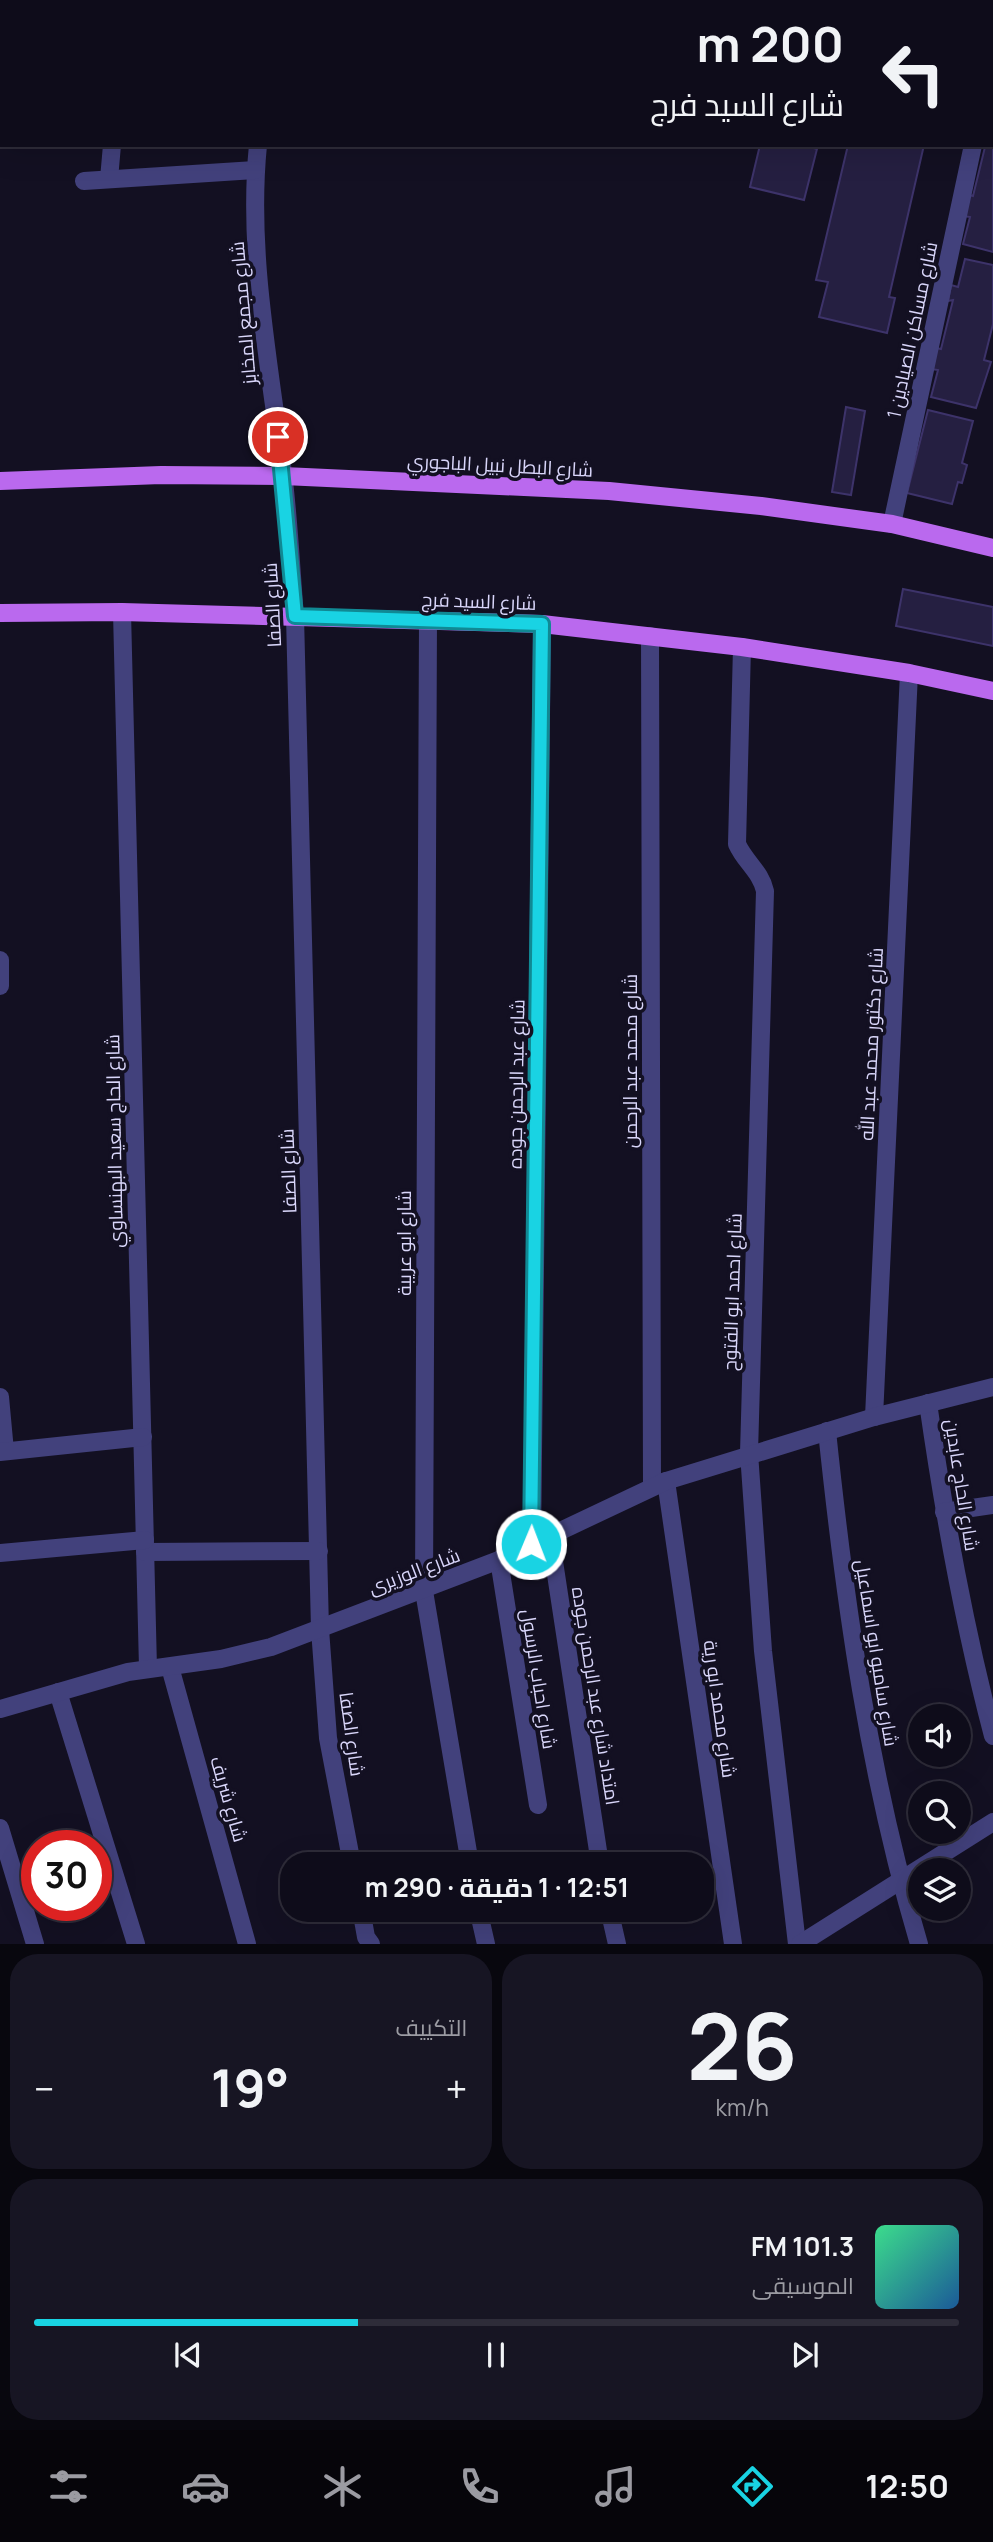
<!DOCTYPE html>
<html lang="ar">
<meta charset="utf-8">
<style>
:root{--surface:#0e0c1a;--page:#171523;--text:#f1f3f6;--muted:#9b9ba2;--line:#2e2c39;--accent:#19d3e3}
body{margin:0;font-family:Manrope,Cairo,sans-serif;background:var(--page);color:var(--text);direction:rtl;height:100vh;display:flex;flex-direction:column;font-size:26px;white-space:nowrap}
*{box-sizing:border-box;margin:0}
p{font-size:23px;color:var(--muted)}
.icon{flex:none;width:38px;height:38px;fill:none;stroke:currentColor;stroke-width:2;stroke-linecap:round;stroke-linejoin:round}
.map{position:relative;height:1944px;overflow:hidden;direction:ltr}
.sheet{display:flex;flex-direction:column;gap:10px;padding:10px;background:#08070e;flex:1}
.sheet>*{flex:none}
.guide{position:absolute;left:0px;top:0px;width:994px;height:147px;box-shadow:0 7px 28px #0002,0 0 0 2px var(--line);direction:rtl;background:#0e0c1a;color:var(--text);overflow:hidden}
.buttons{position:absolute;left:908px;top:1704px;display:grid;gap:14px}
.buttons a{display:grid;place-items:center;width:63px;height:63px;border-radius:50%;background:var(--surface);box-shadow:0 7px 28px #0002,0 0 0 2px var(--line);font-size:35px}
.speed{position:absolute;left:21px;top:1830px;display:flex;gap:14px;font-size:35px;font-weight:700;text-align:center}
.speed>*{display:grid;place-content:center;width:91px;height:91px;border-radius:50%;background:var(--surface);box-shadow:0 7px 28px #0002,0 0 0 2px var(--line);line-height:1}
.speed .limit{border:10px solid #d22;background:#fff;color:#111}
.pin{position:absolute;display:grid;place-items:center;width:60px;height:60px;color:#fff;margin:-30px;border:4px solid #fff;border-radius:50%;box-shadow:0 2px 7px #0007}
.me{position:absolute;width:77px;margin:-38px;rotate:1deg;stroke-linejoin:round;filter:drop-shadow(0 0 5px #0008)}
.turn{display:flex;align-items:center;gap:24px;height:147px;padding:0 35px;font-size:32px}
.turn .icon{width:91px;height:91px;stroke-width:2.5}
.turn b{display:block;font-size:49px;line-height:60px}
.big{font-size:52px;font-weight:700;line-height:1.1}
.sheet .widget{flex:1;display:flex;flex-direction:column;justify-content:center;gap:10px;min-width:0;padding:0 24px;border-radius:28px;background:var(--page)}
.sheet .dial{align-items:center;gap:0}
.dial b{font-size:91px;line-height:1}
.song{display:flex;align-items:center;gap:21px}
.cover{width:84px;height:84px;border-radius:10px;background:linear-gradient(135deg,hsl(150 70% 55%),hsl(210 70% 35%))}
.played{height:7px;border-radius:4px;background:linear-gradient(90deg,var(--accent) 35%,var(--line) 35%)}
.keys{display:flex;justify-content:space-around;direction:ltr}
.heat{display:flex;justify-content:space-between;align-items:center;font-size:38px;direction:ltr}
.sheet .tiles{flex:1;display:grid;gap:10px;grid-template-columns:1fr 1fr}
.widget:last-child{grid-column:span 2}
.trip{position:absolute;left:280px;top:1852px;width:434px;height:70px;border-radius:28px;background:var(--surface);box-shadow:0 7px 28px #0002,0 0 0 2px var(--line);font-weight:700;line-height:70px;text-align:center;direction:rtl}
.tab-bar{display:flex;height:112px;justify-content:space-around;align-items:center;background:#06050a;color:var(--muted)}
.tab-bar .icon{width:49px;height:49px}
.tab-bar .on{color:var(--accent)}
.tab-bar b{font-size:32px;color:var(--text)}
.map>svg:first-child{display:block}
.building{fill:#251f41;stroke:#3d336a;stroke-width:2}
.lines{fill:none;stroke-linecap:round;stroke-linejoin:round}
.minor{stroke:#42417c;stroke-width:18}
.major{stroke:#ba69ee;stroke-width:18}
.route-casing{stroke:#108994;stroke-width:18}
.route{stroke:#19d3e3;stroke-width:12}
.labels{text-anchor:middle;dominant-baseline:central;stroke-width:7;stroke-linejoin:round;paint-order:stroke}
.street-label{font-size:19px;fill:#d9d6fa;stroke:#131022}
</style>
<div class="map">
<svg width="993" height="1944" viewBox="0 0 993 1944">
<rect width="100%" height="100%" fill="#131022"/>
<!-- building -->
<g class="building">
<path d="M993 121V252L963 244 970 217 963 216 969 195 973 196 985 147 980 148V145H992Z"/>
<path d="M760 145H803L817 149 804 200 750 187Z"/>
<path d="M848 145H924L889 297 895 298 887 333 819 317 828 282 816 280Z"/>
<path d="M965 259 993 265V324L984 360 991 362 976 408 931 397 938 370 931 369 936 348 941 349 953 300 948 301 951 285 958 287Z"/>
<path d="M846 407 865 411 851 495 832 492Z"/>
<path d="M928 410 973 421 962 463 967 465 962 483 958 482 952 504 907 493Z"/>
<path d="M903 589 993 607V646L896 626Z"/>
</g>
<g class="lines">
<!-- minor -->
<g class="minor">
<path d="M128 2V0"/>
<path d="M277 2V0"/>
<path d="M992 58 993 55"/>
<path d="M992 90H993"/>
<path d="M258 145C247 254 270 365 283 473 289 520 291 568 295 616L320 1629 328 1738 352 1864"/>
<path d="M109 179 112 145"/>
<path d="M84 181 255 170"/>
<path d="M892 524 973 145"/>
<path d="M122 612 148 1668"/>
<path d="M428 619 424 1591 470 1864"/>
<path d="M650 636 652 1486"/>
<path d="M742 647 737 844C745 862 761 872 765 891L749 1453 763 1651 797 1944"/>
<path d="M0 960V986"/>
<path d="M0 1397 5 1451"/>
<path d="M928 1403C944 1515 964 1626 993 1736"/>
<path d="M874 1417 909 673"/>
<path d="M827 1431C845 1604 869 1776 919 1944"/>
<path d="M0 1452 143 1437"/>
<path d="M666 1481 733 1944"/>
<path d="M944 1512 993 1505"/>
<path d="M550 1535 600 1864"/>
<path d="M532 1544 542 624"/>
<path d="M145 1552 319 1551"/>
<path d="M0 1553 145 1540"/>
<path d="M499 1560 538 1805"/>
<path d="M170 1667 247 1944"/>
<path d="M58 1692 136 1944"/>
<path d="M0 1709 128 1672 221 1659 271 1647 499 1560 666 1481 874 1417 993 1387"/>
<path d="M0 1828 35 1944"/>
<path d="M361 1909 366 1937 371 1944"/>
<path d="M478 1909 486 1944"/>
<path d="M609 1909 617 1944"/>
<path d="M800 1944 993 1822"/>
</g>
<!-- major -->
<g class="major">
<path d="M0 481 161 475 284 476 609 491 761 506 892 524 993 548"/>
<path d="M0 613 122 612 542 624 742 647 909 673 993 691"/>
</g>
</g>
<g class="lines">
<defs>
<path id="route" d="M278 437 295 616 542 624 531 1544"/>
</defs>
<!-- route casing -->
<use href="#route" class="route-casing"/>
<!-- route -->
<use href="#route" class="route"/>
</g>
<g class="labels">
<!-- street labels -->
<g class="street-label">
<text transform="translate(243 313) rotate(-95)">شارع مجمع المخابز</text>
<text transform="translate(912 330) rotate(-78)">شارع مساكن الصيادين 1</text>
<text transform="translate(500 465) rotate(3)">شارع البطل نبيل الباجوري</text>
<text transform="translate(479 601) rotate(2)">شارع السيد فرج</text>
<text transform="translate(272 605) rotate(-93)">شارع الصفا</text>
<text transform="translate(871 1044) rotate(-87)">شارع دكتور محمد عبد الله</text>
<text transform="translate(630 1061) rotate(-90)">شارع محمد عبد الرحمن</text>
<text transform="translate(516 1084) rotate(-89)">شارع عبد الرحمن جوده</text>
<text transform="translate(114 1141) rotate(-91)">شارع الحاج سعيد البهنساوي</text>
<text transform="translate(288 1171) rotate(-92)">شارع الصفا</text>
<text transform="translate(404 1243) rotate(-90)">شارع ابو عريبة</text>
<text transform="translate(732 1292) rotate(-88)">شارع احمد ابو الفتوح</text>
<text transform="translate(962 1485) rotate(81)">شارع الحاج عابدين</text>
<text transform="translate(414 1571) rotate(-21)">شارع الوزيرى</text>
<text transform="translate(877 1653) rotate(81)">شارع سامبو ابو اسماعيل</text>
<text transform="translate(539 1679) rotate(81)">شارع احباب الرسول</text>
<text transform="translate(596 1696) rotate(81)">امتداد شارع عبد الرحمن جوده</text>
<text transform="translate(720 1709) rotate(82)">شارع محمد ابو رية</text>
<text transform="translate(352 1734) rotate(82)">شارع الصفا</text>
<text transform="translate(229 1799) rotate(74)">شارع شريف</text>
</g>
</g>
</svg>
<div class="buttons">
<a><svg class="icon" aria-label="sound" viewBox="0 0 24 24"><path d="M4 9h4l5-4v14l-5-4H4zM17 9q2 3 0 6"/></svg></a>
<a><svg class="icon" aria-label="search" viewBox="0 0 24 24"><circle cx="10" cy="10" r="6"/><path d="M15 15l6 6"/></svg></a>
<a><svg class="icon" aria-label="layers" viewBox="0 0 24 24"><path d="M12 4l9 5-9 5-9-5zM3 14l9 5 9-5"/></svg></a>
</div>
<div class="speed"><div class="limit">30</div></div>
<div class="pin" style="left:278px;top:437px;background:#d93025"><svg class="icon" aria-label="arrive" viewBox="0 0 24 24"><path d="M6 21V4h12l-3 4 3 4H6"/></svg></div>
<svg class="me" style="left:531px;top:1544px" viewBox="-20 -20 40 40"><circle r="17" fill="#19d3e3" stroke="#fff" stroke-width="3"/><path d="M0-11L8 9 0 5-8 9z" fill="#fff"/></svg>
<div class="trip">12:51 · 1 دقيقة · 290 m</div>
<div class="guide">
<div class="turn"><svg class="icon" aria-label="left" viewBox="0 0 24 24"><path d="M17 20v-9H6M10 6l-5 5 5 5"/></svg><div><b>200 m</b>شارع السيد فرج</div></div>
</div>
</div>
<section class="sheet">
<div class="tiles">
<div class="widget dial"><b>26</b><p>km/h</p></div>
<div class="widget"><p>التكييف</p>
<div class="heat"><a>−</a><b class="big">19°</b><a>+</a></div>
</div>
<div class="widget">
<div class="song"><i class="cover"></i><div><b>101.3 FM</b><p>الموسيقى</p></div></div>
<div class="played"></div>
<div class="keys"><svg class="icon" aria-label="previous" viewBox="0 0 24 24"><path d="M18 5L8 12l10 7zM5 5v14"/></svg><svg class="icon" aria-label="pause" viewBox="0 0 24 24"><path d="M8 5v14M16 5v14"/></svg><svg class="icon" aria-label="next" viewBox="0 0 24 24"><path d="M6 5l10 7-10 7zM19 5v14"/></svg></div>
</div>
</div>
</section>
<nav class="tab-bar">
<b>12:50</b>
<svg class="icon on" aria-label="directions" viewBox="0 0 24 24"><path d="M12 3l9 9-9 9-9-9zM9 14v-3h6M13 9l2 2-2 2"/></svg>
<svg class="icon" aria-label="music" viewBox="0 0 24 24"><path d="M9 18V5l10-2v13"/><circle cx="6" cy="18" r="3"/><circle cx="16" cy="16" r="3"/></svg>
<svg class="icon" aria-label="phone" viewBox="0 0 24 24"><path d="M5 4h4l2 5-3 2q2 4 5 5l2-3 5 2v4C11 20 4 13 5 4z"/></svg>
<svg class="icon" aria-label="climate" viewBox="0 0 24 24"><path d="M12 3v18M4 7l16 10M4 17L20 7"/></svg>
<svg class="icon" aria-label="car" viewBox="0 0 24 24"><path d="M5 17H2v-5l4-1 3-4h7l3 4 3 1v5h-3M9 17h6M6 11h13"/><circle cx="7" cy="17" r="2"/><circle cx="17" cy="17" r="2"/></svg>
<svg class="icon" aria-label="filters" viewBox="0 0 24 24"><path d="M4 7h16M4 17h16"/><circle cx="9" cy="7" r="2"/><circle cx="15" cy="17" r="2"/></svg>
</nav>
